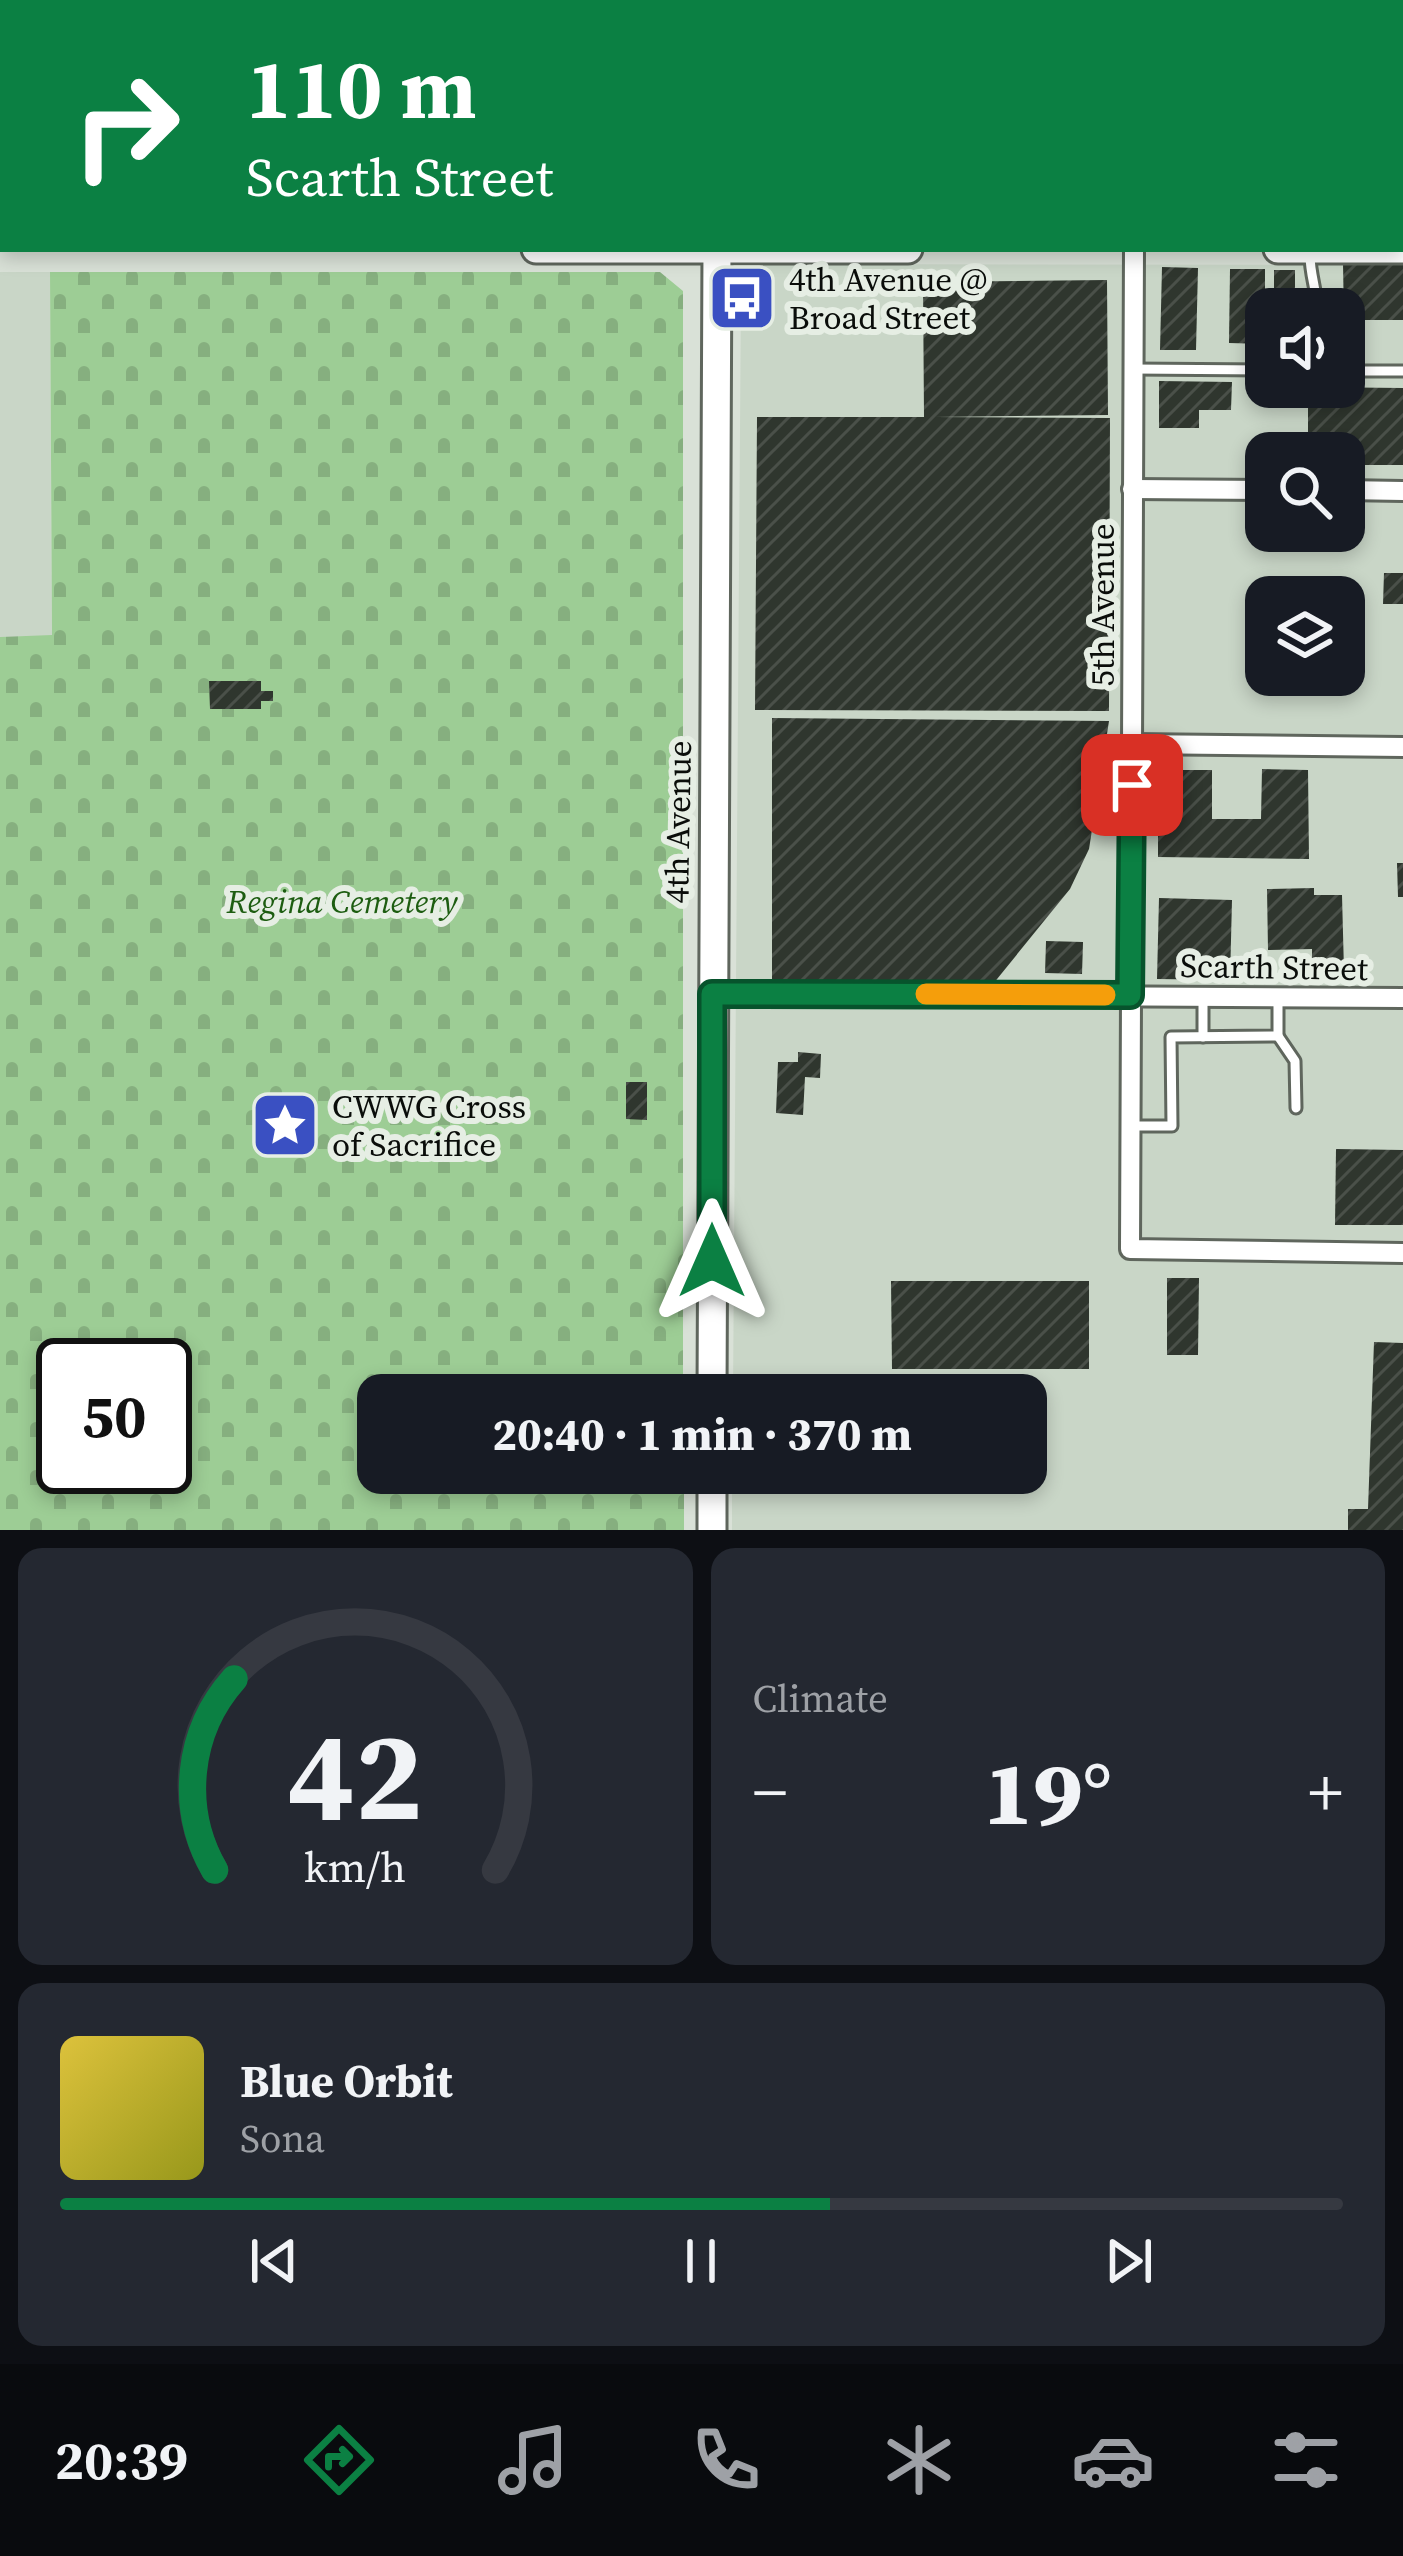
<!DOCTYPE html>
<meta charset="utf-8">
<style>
:root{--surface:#171b24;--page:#242831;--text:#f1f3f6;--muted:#9ea1a6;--line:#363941;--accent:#0b8043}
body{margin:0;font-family:"Source Serif 4",serif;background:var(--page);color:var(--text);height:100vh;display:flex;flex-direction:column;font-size:45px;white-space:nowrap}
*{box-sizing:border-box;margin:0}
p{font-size:39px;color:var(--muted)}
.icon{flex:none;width:66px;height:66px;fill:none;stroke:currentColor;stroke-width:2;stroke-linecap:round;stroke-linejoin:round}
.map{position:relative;height:1530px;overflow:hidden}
.drawer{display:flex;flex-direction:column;gap:18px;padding:18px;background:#0d0f14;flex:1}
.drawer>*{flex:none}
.banner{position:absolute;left:0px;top:0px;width:1404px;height:252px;box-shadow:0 6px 18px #0003;background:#0b8043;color:#fff;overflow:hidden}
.tools{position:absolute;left:1245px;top:288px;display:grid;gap:24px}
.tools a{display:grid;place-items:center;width:120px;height:120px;border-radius:24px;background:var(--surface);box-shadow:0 6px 18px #0003;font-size:60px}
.speed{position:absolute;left:36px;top:1338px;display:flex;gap:24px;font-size:60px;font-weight:700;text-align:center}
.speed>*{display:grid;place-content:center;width:156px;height:156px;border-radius:50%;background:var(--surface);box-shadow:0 6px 18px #0003;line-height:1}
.speed .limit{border:6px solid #111;border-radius:18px;background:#fff;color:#111}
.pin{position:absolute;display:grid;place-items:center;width:102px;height:102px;color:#fff;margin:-51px;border-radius:24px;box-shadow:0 6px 18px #0006}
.me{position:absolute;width:132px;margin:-66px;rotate:0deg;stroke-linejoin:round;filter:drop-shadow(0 0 9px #0008)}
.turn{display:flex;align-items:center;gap:42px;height:252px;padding:0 48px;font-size:54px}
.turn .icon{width:156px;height:156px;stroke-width:2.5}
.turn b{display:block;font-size:84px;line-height:102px}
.big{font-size:90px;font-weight:800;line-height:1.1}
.drawer .tile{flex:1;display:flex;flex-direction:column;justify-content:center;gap:18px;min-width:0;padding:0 42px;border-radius:24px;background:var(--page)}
.drawer .dial{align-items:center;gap:0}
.dial svg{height:312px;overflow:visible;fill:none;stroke:var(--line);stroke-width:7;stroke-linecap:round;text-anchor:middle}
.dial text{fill:var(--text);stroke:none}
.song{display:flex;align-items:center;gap:36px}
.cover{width:144px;height:144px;border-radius:18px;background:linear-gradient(135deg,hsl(50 70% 55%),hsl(60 70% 35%))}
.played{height:12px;border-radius:6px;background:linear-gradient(90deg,var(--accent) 60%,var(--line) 60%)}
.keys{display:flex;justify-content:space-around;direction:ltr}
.heat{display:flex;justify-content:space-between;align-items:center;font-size:66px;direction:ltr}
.drawer .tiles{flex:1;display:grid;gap:18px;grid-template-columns:1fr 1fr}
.tile:last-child{grid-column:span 2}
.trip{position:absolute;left:357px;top:1374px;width:690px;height:120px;border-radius:24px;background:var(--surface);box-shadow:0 6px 18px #0003;font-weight:800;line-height:120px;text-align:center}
.menu{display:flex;height:192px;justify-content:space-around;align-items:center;background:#090b0e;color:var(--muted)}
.menu .icon{width:84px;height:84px}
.menu .current{color:var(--accent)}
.menu b{font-size:54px;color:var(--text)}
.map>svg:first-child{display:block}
.built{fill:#c9d6c7;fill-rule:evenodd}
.cemetery{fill:url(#cemetery-stones);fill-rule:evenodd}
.building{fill:url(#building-hatch)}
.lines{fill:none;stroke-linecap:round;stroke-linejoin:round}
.lane-casing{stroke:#5f665d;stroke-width:15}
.street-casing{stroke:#5f665d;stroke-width:24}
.secondary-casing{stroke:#5f665d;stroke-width:33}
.lane{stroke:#fff;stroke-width:9}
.street{stroke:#fff;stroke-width:18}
.secondary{stroke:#fff;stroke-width:27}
.route-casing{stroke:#07532c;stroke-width:30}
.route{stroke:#0b8043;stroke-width:21}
.slow{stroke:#f59e0b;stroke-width:21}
.labels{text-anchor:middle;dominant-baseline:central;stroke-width:12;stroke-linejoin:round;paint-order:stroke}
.poi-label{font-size:33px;fill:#0a0d0a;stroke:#e6eee4;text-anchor:start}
.street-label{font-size:33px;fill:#0a0d0a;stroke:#e6eee4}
.park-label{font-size:33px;font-style:italic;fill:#1d5d11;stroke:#e6eee4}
</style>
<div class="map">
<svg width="1403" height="1530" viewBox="0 0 1403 1530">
<defs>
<pattern id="cemetery-stones" width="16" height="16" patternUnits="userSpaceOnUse" patternTransform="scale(3)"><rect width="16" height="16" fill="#9dcd95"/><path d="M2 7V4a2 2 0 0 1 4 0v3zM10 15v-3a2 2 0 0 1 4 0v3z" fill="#86af7f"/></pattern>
<pattern id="building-hatch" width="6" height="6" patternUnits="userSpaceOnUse" patternTransform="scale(3)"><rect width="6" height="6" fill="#2f362e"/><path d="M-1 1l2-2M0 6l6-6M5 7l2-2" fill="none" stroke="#4a5049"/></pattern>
</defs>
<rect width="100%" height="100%" fill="#d9e1d7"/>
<!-- built -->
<g class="built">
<path d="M0 0H688L3 3 0 193Z"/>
<path d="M766 264 1403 265V1530H732V1473H1026V1395H733L741 293 748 273ZM1266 309H1344V387H1266ZM1266 453H1344V531H1266ZM1266 597H1344V675H1266Z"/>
<path d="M0 272H50L52 636 0 637Z"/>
</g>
<!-- cemetery -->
<path class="cemetery" d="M50 272H660L683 291V1395H378V1473H684V1530H0V637L52 635ZM63 1365H165V1467H63Z"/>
<!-- building -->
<g class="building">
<path d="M1343 263 1403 264V320H1344Z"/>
<path d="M1162 267 1198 268 1196 350H1160Z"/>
<path d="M1230 269H1265V344L1229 343Z"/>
<path d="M1274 270H1295V294H1305V309H1274Z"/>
<path d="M1107 280 1108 415 935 417 1110 418 1109 711 755 710 757 417H924L923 282Z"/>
<path d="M1159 381 1232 382 1231 410H1199V428H1159Z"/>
<path d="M1308 387 1403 388V465H1344V453H1308Z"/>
<path d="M1384 573H1403V604H1383Z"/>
<path d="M209 681H261V691H273V701H261V709H210Z"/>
<path d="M772 718 1109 721 1089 849 1070 889 993 984H772Z"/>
<path d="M1262 769 1308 770 1309 859 1158 857V770H1212V819H1261Z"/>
<path d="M1397 863H1403V897H1398Z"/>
<path d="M1314 888V895H1342L1344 971H1312V949L1268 950 1267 889Z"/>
<path d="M1159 898 1232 900 1230 980 1157 979Z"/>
<path d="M1046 941 1083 942 1082 974 1045 973Z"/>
<path d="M798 1052 821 1054 820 1078 805 1077 803 1115 776 1113 778 1062H798Z"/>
<path d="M626 1082H647V1120L626 1119Z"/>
<path d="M1336 1149 1403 1150V1225H1335Z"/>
<path d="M1167 1278H1199L1198 1355H1167Z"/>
<path d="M891 1281H1089V1369H892Z"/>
<path d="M1374 1342 1403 1343V1530H1348V1509H1368Z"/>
</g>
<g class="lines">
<defs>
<g id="lane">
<path d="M254 0V3"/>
<path d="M1379 0V3"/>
<path d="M61 3V0"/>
<path d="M0 8H3"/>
<path d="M0 172H3"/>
<path d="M1401 177H1403"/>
<path d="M1310 255C1310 275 1317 291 1317 309"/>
<path d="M1132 369 1266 370"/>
<path d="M1344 371H1403"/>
<path d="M1203 996V1037"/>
<path d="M1278 1036 1295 1061 1296 1108"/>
<path d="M1130 1126H1172L1171 1037 1278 1036V998"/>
</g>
<g id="street">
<path d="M1135 3V0"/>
<path d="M1134 249 1130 1249 1403 1253"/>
<path d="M1132 489 1266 490"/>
<path d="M1344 490 1403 491"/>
<path d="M1132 744 1403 747"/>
<path d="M712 994 1403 998"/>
</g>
<g id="secondary">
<path d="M715 0V3"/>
<path d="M1401 216H1403"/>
<path d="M0 233H3"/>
<path d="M536 249H908"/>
<path d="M1278 249H1403"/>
<path d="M712 1395 717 249"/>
<path d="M712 1530V1473"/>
</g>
</defs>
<!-- lane casing -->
<use href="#lane" class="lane-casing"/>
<!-- street casing -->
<use href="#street" class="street-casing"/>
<!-- secondary casing -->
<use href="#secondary" class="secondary-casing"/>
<!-- lane -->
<use href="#lane" class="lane"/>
<!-- street -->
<use href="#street" class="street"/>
<!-- secondary -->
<use href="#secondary" class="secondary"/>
</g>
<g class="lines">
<defs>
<path id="route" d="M712 1261V994L1130 995 1132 785"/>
</defs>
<!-- route casing -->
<use href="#route" class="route-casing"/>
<!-- route -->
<use href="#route" class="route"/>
<!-- slow -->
<path class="slow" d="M926 994 1105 995"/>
</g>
<!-- icons -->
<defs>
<symbol id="bus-square" viewBox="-11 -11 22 22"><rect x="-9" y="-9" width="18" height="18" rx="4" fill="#3a50c2" stroke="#e6eee4"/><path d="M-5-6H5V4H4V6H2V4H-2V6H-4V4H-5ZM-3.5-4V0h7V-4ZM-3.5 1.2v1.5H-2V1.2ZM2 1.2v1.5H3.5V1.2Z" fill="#fff"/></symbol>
<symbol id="sight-square" viewBox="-11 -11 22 22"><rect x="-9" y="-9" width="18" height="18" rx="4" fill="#3a50c2" stroke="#e6eee4"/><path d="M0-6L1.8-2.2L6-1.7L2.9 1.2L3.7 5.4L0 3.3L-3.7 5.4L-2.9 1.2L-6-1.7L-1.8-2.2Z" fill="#fff"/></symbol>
</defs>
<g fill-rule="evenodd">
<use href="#bus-square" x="704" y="260" width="76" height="76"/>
<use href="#sight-square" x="247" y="1087" width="76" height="76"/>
</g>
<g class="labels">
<!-- poi labels -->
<g class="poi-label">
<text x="789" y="279">4th Avenue @<tspan x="789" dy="38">Broad Street</tspan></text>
<text x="332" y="1106">CWWG Cross<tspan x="332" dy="38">of Sacrifice</tspan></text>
</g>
<!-- street labels -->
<g class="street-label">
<text transform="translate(1102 605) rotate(-90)">5th Avenue</text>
<text transform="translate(678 822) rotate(-89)">4th Avenue</text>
<text transform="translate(1274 967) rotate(1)">Scarth Street</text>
</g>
<!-- park labels -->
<g class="park-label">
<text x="342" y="901">Regina Cemetery</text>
</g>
</g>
</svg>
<div class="tools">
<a><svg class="icon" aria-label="sound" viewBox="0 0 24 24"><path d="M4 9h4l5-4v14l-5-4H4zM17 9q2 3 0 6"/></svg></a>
<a><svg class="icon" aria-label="search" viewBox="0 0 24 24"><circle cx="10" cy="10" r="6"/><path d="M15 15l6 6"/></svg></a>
<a><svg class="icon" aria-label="layers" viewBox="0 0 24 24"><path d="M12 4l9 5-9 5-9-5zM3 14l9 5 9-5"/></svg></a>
</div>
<div class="speed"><div class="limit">50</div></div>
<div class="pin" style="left:1132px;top:785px;background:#d93025"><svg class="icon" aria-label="arrive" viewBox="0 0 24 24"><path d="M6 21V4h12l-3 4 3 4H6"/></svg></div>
<svg class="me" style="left:712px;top:1261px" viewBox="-20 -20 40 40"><path d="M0-17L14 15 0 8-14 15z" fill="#0b8043" stroke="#fff" stroke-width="4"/></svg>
<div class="trip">20:40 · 1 min · 370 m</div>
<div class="banner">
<div class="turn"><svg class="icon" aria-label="right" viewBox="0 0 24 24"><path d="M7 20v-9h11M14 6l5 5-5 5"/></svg><div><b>110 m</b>Scarth Street</div></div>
</div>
</div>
<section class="drawer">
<div class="tiles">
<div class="tile dial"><svg viewBox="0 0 100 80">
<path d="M14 69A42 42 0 1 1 86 69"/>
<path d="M14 69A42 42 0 0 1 19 20" stroke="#0b8043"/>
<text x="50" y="56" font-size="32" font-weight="700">42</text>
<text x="50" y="72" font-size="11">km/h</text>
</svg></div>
<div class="tile"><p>Climate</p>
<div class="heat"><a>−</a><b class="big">19°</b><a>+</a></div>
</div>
<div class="tile">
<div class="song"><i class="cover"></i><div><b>Blue Orbit</b><p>Sona</p></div></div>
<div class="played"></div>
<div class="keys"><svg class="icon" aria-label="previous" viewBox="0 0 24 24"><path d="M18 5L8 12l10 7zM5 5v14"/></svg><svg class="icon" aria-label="pause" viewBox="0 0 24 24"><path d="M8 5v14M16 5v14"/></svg><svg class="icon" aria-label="next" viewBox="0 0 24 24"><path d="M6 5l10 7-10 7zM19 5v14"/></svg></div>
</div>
</div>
</section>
<nav class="menu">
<b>20:39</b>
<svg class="icon current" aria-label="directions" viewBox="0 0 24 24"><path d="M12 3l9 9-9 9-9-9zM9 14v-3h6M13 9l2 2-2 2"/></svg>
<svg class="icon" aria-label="music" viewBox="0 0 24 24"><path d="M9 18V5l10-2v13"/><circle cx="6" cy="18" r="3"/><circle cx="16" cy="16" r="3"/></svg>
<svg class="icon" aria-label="phone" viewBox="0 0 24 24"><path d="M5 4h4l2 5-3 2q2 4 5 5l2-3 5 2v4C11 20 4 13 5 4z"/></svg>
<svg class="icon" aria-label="climate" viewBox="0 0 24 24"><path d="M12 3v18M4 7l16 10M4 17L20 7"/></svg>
<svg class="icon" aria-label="car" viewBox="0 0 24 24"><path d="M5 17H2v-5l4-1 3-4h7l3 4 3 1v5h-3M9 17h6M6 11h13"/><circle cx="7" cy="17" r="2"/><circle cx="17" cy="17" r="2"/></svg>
<svg class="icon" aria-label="filters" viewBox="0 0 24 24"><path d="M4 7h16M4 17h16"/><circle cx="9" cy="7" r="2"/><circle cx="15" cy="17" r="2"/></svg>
</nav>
